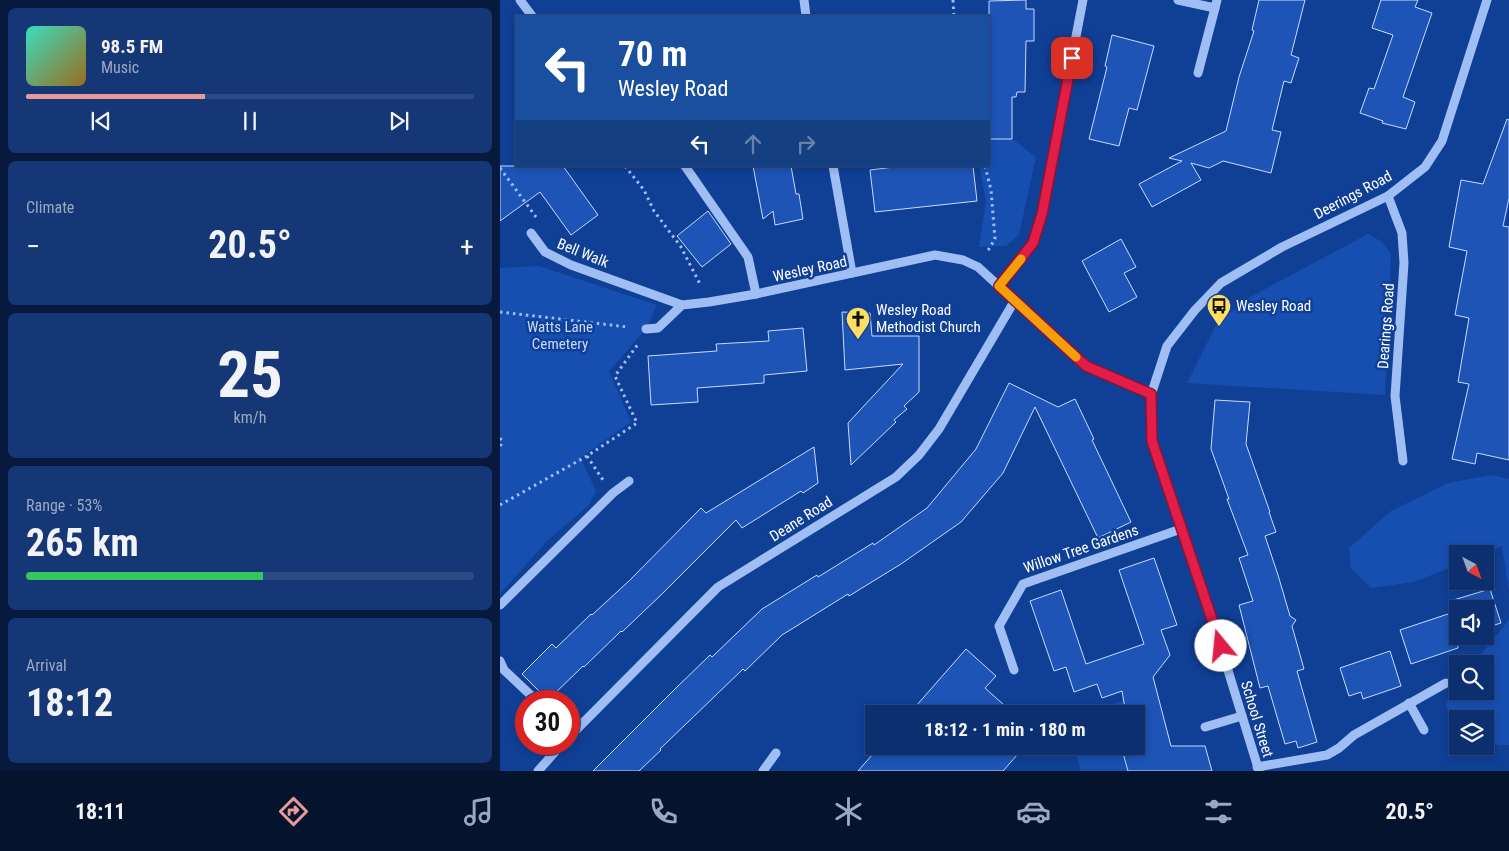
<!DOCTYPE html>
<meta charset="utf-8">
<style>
:root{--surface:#0c2f70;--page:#153775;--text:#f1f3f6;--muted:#9aa9c3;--line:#2c4a83;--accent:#e69b98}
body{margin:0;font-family:"Roboto Condensed",sans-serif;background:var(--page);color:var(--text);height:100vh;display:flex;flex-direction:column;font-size:19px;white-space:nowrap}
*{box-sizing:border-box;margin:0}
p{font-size:16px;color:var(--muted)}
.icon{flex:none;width:28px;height:28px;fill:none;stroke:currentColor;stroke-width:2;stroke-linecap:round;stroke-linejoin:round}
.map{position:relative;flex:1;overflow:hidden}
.sheet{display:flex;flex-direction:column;gap:8px;padding:8px;background:#071a3e;width:500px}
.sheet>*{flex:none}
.banner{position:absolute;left:15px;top:15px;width:475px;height:152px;border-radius:0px;box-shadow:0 2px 8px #0003,0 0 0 1px var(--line);background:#1a4fa0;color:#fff;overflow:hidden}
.needle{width:32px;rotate:139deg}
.fabs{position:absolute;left:949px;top:545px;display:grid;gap:10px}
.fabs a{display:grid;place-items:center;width:45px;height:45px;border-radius:0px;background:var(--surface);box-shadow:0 2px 8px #0003,0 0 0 1px var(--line);font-size:25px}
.speed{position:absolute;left:15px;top:690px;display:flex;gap:10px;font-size:25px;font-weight:700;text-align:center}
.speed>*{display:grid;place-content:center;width:65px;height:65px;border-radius:50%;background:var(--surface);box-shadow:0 2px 8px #0003,0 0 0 1px var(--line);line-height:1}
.speed .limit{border:8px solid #d22;background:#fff;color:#111}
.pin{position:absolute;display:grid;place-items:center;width:42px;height:42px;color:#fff;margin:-21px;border-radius:10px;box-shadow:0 2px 8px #0006}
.me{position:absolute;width:55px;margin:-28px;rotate:343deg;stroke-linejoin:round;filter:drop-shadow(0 0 4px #0008)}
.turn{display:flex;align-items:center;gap:18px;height:105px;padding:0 20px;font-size:22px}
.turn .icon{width:65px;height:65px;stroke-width:2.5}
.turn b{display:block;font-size:35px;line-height:42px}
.lanes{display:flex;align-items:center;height:48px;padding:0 20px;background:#0003;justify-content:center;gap:25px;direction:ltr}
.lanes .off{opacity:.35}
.big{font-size:38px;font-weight:700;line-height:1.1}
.sheet .widget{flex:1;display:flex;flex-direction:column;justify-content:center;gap:8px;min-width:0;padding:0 18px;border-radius:8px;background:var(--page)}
.sheet .dial{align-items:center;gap:0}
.dial b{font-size:65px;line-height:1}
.song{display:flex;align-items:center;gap:15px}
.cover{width:60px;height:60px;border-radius:8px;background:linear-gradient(135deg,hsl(170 70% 55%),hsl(40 70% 35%))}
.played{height:5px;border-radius:2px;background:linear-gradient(90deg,var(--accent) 40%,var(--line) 40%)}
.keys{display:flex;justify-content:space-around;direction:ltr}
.heat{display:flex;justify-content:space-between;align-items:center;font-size:28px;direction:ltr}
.charge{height:8px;border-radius:4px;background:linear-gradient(90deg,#34c759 53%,var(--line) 0)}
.trip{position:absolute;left:365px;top:705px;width:280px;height:50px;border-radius:0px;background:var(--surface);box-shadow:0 2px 8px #0003,0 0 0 1px var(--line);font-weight:700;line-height:50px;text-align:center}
.dock{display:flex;height:80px;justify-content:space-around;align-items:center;background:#05132d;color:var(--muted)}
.dock .icon{width:35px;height:35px}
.dock .selected{color:var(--accent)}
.dock b{font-size:22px;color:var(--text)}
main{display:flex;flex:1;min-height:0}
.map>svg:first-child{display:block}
.green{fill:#174fb1}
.building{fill:#1d54b6;stroke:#c7dbfe}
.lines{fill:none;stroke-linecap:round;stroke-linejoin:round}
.path{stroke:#9fbef4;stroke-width:3;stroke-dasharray:2.5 4;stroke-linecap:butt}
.minor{stroke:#9fbef4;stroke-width:9}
.route-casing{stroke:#92132f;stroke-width:12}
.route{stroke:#e11d48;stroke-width:9}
.slow{stroke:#f59e0b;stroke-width:9}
.labels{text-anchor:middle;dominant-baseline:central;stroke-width:5;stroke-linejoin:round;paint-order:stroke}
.street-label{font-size:15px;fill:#fff;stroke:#103f96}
.poi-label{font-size:15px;fill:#fff;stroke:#103f96;text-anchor:start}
.park-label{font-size:15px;fill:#c7dbfe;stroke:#103f96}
</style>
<main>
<section class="sheet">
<div class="widget">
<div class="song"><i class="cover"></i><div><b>98.5 FM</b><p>Music</p></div></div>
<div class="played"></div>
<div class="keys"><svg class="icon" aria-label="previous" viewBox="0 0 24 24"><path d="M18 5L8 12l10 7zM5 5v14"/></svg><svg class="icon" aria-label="pause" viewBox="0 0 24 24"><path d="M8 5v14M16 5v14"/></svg><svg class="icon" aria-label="next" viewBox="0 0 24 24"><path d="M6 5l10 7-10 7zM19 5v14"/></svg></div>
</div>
<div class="widget"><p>Climate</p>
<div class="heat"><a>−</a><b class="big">20.5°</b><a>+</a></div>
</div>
<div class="widget dial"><b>25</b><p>km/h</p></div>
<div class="widget"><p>Range · 53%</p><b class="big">265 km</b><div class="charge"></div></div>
<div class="widget"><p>Arrival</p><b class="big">18:12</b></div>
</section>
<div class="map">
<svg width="1009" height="771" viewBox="0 0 1009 771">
<rect width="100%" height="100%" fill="#103f96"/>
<!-- green -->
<g class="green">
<path d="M489 139H512L536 157 519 235 506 246 479 247 486 201 479 166H489Z"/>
<path d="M868 234 882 242 891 254 885 395 687 383 717 323 750 297Z"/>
<path d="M39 266 157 305 146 329 109 371 131 422 80 458 96 491 89 505 46 542 0 594V268Z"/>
<path d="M991 475 1009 479V591L1002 546 984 554H958L957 565 914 582 871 588 851 568 849 548 891 511 948 483Z"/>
<path d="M1009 620V745H998L985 740V719H958L957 728 950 722 946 703 957 684 958 691H985V664H973Z"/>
<path d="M657 688 659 699 626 709V714H585Z"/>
<path d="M573 746H607L610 753 628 746V771H581Z"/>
</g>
<!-- building -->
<g class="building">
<path d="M526 0V9H534V41H526L525 92H517L516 97H512V139H489V1Z"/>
<path d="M759 0H805L791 55 799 58 791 83 784 81 772 130 781 132 771 173 723 161 709 168 691 163 701 180 652 207 639 184 682 161 669 158 726 131 739 77 754 31 752 30Z"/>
<path d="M881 0H918L915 7 932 13 903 97 915 102 906 129 882 123 883 121 860 113 869 88 874 89 893 35 872 28Z"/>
<path d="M612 35 654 46 637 110 629 108 619 146 589 139 607 67 605 66Z"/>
<path d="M1007 119 1009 120V198L1003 226 1009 227V460L977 453 975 464 952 459 969 384 958 382 969 318 955 315 967 251 949 247 961 180 983 184Z"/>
<path d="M0 166H63L98 215 71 235 40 192 0 221Z"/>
<path d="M253 166H291L296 194H299L303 219 275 225 273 211 263 219Z"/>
<path d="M402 166H473L477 201 375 212 370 170Z"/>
<path d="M208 211 231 244 202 267 177 236Z"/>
<path d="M621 239 636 267 624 273 637 297 609 312 582 261Z"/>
<path d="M342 312 370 313 372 336H419V392L404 406 407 409 394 420 396 422 351 465 348 423 403 364 345 370Z"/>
<path d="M303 328 307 371 264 375V383L197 388 198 402 151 405 148 356 217 351 216 344 269 341 268 331Z"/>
<path d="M509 383 558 407 575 399 594 439 592 440 631 522 598 538 535 407 503 473 461 522 401 564 349 596 348 594 282 635 245 671 243 669 160 749 161 750 139 771H93L175 689 210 655 212 657 262 609 317 575 318 577 373 543 374 545 427 508 476 449Z"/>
<path d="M715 400 750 402 746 444 770 512H769L776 532 765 536 778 575 790 616 796 620 792 626 804 669 797 671 817 742 798 748 796 741 785 744 768 686 760 688 739 605 753 601 739 558 748 555 727 499H729L711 449Z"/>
<path d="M314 447 318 483 303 493 301 491 242 528 236 520 162 594 122 632 121 631 84 667 83 666 48 700 22 674 52 644 56 648 91 614 92 615 130 580 201 508 206 513Z"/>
<path d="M654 558 677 625 661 630 670 655 653 677 671 746H705L712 771H628L621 746H636V714H626L622 691 602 698 597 684 574 692 566 667 554 671 530 601 561 590 586 664 644 644 619 570Z"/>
<path d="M990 589 1001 623 985 628V609H958V636H960L958 637V648L911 664 900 630 954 612 950 601Z"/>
<path d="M466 649 496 676 485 688 514 714H409Z"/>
<path d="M890 651 901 686 863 699 861 692 849 696 840 668Z"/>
<path d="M380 746H525L503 771H358Z"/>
</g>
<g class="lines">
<!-- path -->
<g class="path">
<path d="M453 0 454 16"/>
<path d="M125 166 144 190 154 211 181 247 201 286"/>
<path d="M485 166 491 190 495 239 487 252"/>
<path d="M0 168 36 217"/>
<path d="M0 312 128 327"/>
<path d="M0 438 2 441 0 448"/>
<path d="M87 456 103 480"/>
<path d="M0 505 87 456 137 423 115 376 138 344"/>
</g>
<!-- minor -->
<g class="minor">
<path d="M20 0 32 16"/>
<path d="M304 0 306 16"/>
<path d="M678 0 715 8 717 0"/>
<path d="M698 73 715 8"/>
<path d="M185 166 248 257 256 294"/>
<path d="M333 166 352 273"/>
<path d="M888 196 902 233 904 263 895 396 903 461"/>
<path d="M31 233 45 252 71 265 182 305"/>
<path d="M499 286 533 243 542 214 583 0"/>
<path d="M146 329 158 328 182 305 209 302 256 294 435 255 463 260 478 267 586 366 651 395"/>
<path d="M0 605 113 493 129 481"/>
<path d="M0 661 4 670 37 701"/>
<path d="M514 670 499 626 523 584 681 529"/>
<path d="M909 703 924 730"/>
<path d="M705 727 742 716"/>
<path d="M69 737 218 587 396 477 419 455 439 429 515 300"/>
<path d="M757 767 827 755 839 748 854 735 946 683"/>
<path d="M38 771 62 744"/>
<path d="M263 771 276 753"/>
<path d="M759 771 710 612 651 441V395L667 346 695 310 721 283 782 247 888 196 925 167 942 141 987 0"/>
</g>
</g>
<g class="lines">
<defs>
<path id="route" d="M572 58 542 214 533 243 499 286 586 366 651 394 652 441 721 646"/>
</defs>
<!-- route casing -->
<use href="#route" class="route-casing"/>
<!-- route -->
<use href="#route" class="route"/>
<!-- slow -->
<path class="slow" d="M521 259 499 286 576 357"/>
</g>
<!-- icons -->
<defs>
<symbol id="bus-pin" viewBox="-11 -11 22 30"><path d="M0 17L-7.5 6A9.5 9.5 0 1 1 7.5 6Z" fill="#ffdf62" stroke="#103f96"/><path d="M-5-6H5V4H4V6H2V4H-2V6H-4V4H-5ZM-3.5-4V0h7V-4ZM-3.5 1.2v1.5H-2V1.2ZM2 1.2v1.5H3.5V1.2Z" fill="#111"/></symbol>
<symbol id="church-pin" viewBox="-11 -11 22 30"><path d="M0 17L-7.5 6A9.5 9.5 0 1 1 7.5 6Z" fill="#ffdf62" stroke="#103f96"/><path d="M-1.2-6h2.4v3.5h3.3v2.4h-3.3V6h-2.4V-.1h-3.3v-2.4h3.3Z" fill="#111"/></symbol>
</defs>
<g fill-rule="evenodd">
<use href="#bus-pin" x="705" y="292" width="28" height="38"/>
<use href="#church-pin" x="344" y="305" width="28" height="38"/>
</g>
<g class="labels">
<!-- street labels -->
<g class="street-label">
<text transform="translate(853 195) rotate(-28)">Deerings Road</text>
<text transform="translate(83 253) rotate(22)">Bell Walk</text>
<text transform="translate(310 269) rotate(-12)">Wesley Road</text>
<text transform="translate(886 326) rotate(-86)">Dearings Road</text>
<text transform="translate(301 519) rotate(-32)">Deane Road</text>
<text transform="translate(581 549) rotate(-19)">Willow Tree Gardens</text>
<text transform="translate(757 719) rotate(73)">School Street</text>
</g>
<!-- poi labels -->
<g class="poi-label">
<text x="736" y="306">Wesley Road</text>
<text x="376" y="310">Wesley Road<tspan x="376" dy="17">Methodist Church</tspan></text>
</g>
<!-- park labels -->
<g class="park-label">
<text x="60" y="327">Watts Lane<tspan x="60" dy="17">Cemetery</tspan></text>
</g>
</g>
</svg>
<div class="fabs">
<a><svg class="needle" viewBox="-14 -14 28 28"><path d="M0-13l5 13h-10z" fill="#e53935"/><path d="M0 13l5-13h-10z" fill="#9aa9c3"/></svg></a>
<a><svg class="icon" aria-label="sound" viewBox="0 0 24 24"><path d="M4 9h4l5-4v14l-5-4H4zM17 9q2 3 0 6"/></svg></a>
<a><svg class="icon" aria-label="search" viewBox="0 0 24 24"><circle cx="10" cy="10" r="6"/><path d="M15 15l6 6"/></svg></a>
<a><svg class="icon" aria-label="layers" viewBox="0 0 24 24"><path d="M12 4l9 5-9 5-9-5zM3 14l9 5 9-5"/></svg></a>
</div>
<div class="speed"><div class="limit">30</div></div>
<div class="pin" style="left:572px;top:58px;background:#d93025"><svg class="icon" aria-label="arrive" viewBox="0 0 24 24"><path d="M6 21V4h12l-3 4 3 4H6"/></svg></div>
<svg class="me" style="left:721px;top:646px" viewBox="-20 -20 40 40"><circle r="19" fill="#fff"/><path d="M0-13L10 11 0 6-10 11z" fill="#e11d48"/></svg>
<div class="trip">18:12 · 1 min · 180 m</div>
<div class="banner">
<div class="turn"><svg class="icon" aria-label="left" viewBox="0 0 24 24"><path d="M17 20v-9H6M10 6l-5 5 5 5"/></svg><div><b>70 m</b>Wesley Road</div></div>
<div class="lanes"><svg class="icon" aria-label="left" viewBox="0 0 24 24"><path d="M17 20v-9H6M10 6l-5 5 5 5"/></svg><svg class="icon off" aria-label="ahead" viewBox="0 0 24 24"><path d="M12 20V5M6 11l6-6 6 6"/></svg><svg class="icon off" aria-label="right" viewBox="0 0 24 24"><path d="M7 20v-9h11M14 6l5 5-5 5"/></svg></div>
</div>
</div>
</main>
<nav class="dock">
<b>18:11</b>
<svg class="icon selected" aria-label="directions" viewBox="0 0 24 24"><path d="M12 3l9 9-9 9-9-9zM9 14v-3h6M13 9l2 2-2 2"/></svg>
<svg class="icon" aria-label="music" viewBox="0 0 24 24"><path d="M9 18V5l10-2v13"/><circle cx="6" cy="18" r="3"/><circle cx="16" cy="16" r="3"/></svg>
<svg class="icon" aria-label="phone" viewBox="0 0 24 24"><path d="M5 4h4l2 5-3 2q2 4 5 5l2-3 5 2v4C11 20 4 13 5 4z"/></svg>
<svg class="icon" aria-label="climate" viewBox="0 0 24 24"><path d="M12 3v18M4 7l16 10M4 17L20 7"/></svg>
<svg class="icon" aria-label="car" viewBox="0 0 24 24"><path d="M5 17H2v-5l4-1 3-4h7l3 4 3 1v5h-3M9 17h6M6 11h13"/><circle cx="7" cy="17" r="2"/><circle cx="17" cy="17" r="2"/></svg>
<svg class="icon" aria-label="filters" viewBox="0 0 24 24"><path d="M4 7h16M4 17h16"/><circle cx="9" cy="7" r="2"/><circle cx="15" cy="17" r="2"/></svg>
<b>20.5°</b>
</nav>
